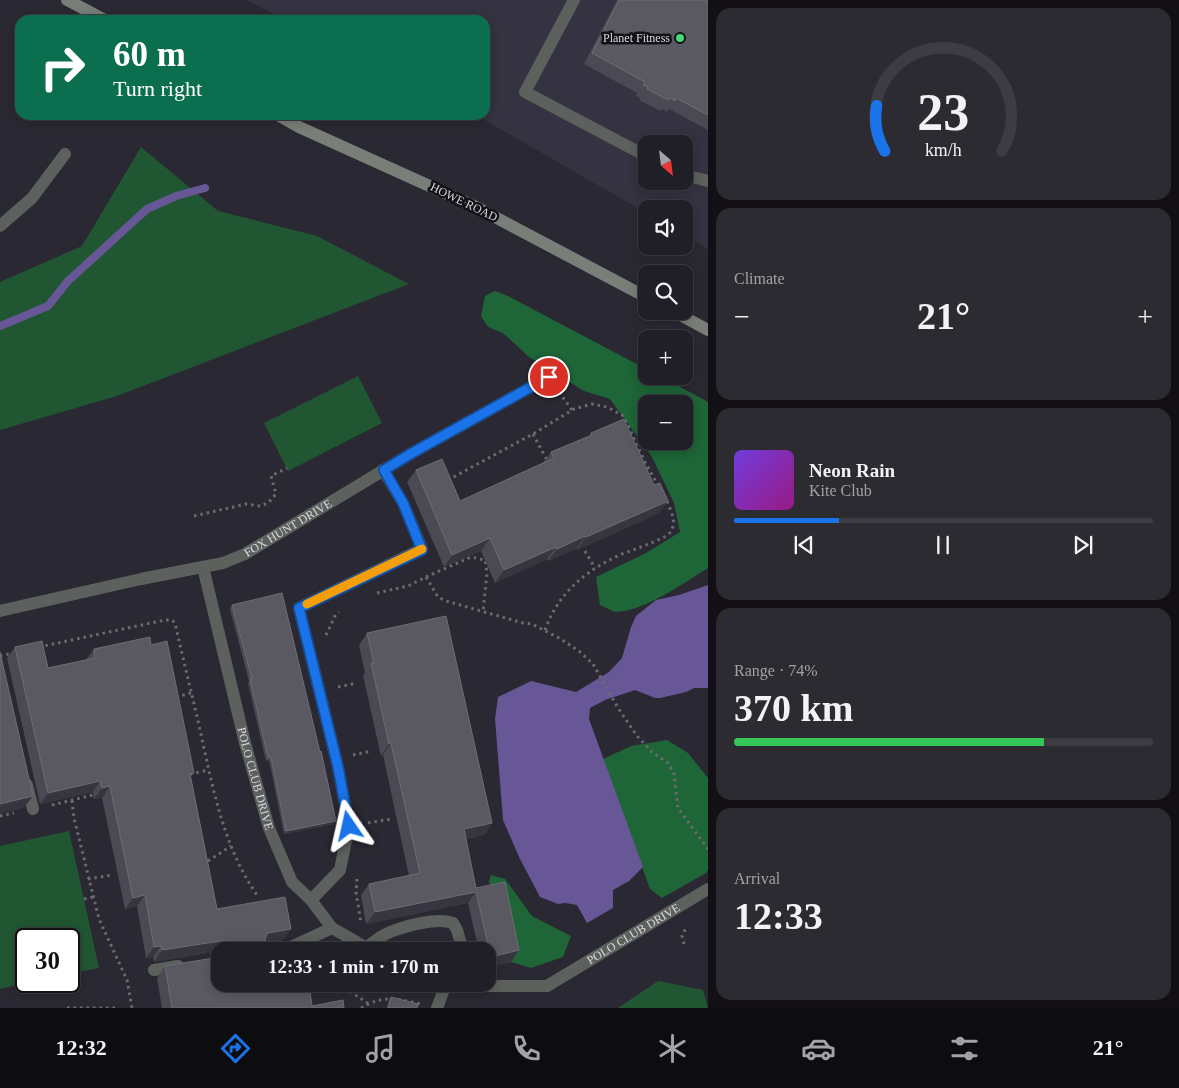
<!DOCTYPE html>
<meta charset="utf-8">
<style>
:root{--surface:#201e26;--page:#2d2b32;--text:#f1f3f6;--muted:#a2a2a7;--line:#3d3c43;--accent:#1a73e8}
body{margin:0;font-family:"Times New Roman",serif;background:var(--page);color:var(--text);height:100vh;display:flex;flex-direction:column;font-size:19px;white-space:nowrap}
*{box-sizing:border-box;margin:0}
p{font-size:16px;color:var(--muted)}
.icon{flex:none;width:28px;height:28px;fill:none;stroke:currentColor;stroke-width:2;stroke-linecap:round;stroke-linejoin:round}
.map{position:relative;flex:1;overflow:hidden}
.sheet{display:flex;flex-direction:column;gap:8px;padding:8px;background:#121015;width:471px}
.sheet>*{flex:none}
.banner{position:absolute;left:15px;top:15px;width:475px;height:105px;border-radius:15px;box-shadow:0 2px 12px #0003,0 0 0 1px var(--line);background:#0b6e4f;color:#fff;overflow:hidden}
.needle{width:32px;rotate:152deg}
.buttons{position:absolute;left:638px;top:135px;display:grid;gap:10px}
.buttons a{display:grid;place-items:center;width:55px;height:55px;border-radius:10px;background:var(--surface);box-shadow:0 2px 12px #0003,0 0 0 1px var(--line);font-size:25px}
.speed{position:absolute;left:15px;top:928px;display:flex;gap:10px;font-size:25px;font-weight:700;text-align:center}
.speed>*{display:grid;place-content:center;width:65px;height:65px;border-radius:50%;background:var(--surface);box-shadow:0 2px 12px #0003,0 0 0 1px var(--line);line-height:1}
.speed .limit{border:2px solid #111;border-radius:8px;background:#fff;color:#111}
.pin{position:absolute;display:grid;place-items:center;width:42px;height:42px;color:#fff;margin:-21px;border:2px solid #fff;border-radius:50%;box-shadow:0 1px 5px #0007}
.me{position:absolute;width:55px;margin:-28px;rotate:349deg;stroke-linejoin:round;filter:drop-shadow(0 0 4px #0008)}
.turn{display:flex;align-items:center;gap:18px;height:105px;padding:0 15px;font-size:22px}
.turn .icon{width:65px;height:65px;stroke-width:2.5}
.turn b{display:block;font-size:35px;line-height:42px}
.big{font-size:38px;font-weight:600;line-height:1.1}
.sheet .card{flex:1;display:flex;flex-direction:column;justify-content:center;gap:8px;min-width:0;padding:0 18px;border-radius:15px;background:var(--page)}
.sheet .dial{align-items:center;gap:0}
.dial svg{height:130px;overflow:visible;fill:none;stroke:var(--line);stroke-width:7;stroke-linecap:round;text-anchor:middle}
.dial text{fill:var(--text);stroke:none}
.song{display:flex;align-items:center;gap:15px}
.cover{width:60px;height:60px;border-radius:8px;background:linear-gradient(135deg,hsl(260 70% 55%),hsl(310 70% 35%))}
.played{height:5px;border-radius:2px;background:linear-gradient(90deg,var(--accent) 25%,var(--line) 25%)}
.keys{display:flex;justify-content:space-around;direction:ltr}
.heat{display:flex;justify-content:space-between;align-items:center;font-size:28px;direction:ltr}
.charge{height:8px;border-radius:4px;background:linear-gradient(90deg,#34c759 74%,var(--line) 0)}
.trip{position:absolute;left:211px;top:942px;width:285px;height:50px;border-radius:15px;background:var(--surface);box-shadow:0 2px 12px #0003,0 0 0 1px var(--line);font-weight:600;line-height:50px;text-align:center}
.tab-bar{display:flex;height:80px;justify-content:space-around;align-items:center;background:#0d0c0f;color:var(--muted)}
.tab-bar .icon{width:35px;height:35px}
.tab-bar .active{color:var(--accent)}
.tab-bar b{font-size:22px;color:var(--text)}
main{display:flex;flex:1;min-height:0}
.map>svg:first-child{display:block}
.built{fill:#353241;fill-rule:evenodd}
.green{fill:#205732}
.forest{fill:#1e6537;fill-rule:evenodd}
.water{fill:#685797}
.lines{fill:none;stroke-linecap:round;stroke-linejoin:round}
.stream{stroke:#685797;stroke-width:8}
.path{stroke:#6c6a73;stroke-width:3;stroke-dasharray:2.5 4;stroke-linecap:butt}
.lane{stroke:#5c615d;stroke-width:12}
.street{stroke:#5c615d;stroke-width:12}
.secondary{stroke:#787f79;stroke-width:12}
.wall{fill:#4b4953}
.shaded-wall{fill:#37353f}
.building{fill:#5a5962;stroke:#6e6d76}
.route-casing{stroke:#114b97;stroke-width:12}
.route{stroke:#1a73e8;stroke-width:9}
.slow{stroke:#f59e0b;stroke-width:9}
.poi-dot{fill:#46d779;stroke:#121116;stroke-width:2}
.labels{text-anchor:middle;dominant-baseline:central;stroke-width:5;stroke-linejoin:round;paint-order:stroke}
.poi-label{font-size:12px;fill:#dbdae1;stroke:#121116;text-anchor:end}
.street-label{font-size:12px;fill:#dbdae1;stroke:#121116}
</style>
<main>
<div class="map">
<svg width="708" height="1008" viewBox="0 0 708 1008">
<rect width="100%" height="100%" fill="#2a2832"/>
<!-- built -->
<path class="built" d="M246 0H708V249L684 235V209H646V213L476 115H485V20H286ZM646 144H684V181H646Z"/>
<!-- green -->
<g class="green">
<path d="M141 147 218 211 317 236 409 284 117 396 0 430V282L82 246Z"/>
<path d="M358 376 382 423 288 471 264 423Z"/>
<path d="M69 831 99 968 69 974V939H26V981H36L0 989V846Z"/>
<path d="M658 981 703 990 708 1008H618Z"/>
</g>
<!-- forest -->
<g class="forest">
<path d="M495 291 508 296 646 369V376H660L708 402V568C684 583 646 610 617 612 612 612 605 607 600 605L596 577 646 553 680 532 674 503 652 457 610 399 584 391 558 375 529 357 503 333 488 327 481 316 485 296ZM646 404H684V441H646Z"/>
<path d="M667 740 688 753 708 778V870L706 873 662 898 650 889 603 759 631 746Z"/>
<path d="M491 875 505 879 532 916 571 936 563 957 531 968 511 962 497 898 489 882Z"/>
</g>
<!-- water -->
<path class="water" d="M708 585V688H694L686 692 660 698H655L635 690 605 700 590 708 589 719 643 867 629 881 613 890V908L587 923 577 905 565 903 558 904 540 897 520 859 503 820 495 719 498 697 531 681 576 692 609 672 622 658 631 627 636 616 656 600 679 595Z"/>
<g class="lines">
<!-- stream -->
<path class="stream" d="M0 326 48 306 68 281 147 209 176 196 205 188"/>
<!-- path -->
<g class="path">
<path d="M559 392 572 410"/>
<path d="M533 434 548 462"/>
<path d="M448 480 533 434 574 409 592 404 607 407 622 415 627 423 645 462 659 487"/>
<path d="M194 516 246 504 260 506 268 503 276 494 271 476 287 468"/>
<path d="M585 551 595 568"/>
<path d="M426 577 471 557 485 560 487 573 483 612"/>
<path d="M377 593 408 586 426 577 438 597 446 601 523 623 532 624 559 638 579 651 593 664 618 708 637 736 652 752 668 763 674 774 678 808 708 849"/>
<path d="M545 630C558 593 586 570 622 554 638 548 653 543 668 535 679 523 671 512 666 499"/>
<path d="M326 635 335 616 339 612"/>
<path d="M39 647 165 620H172L175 623C183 659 192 694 200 730 213 788 223 846 257 895"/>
<path d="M0 656 13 653"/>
<path d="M338 687 357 683"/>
<path d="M176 697 191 693"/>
<path d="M353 755 372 751"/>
<path d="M190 774 209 770"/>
<path d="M71 794 74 818 99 919 127 980 132 1008"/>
<path d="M52 805 93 795"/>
<path d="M0 816 14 813"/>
<path d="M368 823 391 819"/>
<path d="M208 861 231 846"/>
<path d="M88 879 112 875"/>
<path d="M357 879 356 892 361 923"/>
<path d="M84 899 93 897"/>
<path d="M684 944 682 936 687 926"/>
<path d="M339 984 369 1004"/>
<path d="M307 989 334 984"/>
<path d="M67 1008H115"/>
<path d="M361 1008C383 995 396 998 420 1004"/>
</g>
<!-- lane -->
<g class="lane">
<path d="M574 0 525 92 646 156"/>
<path d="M684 175 708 181"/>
</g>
<!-- street -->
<g class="street">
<path d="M0 226 32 198 65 154"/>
<path id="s1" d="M203 567 245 743 269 828 292 882 311 900 332 928 372 951"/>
<path id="s2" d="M0 611 141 579 223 563 245 554 412 453 549 377"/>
<path d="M27 785 33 809"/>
<path d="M311 900 340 870 349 826 338 767 299 608 422 549 403 503 383 470"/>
<path d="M366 948C373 942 381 936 390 932 406 926 436 917 453 923L457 930 463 951"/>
<path d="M265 951 291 947 332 928"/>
<path d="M154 970 178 966"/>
<path id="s3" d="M470 984 483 986H547L708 889"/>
<path d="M437 1008 446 984"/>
</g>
<!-- secondary -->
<g class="secondary">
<path d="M67 0 105 20"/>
<path d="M278 115 299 127 476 207 646 297"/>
<path d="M673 311 708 330"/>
</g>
</g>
<!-- wall -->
<g class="wall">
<path d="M617 0H708V130L669 109 667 112 662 109 661 111 639 100 640 98 636 96 637 93 584 64Z"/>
<path d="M591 433 654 485 668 501 659 513 577 550V548L548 561 547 559 495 583 481 551 444 567 407 482 416 470 460 501 543 463 551 452 589 436Z"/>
<path d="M232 605 336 821 334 824 284 834 269 760 266 761 248 683 249 681 230 609Z"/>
<path d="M367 633 492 823 484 835 466 839 476 888 519 950 511 962 488 967V951H479L468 903 366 924 361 895 369 884 409 876 383 755 381 756 363 675 365 673 359 645Z"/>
<path d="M151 645 191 778 217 909 291 929 283 940 267 943 270 947 294 951H303H219L154 962 153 957 146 958 137 906 125 909 102 798 94 799 93 792 40 804 7 658 15 647 48 668 86 660 94 649Z"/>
<path d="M165 966 312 1006 344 1008H162L157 978Z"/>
<path d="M391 997 417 1008H387L389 1000Z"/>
</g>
<!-- shaded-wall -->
<g class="shaded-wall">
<path d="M668 501 659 513 577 550 586 537Z"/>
<path d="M585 536 577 548 548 561 557 549Z"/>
<path d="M490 538 481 551 444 567 452 555Z"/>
<path d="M556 547 547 559 495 583 504 570Z"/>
<path d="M391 743 383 755 381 756 389 744Z"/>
<path d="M100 781 93 792 40 804 48 793Z"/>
<path d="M110 786 102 798 94 799 102 788Z"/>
<path d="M33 796 24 808 0 814V804Z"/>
<path d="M336 821 334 824 284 834 286 831Z"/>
<path d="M492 823 484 835 456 841 464 829Z"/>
<path d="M476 892 468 903 366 924 375 912Z"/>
<path d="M145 895 137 906 125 909 133 898Z"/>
<path d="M291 929 283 940 260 944 268 933Z"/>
<path d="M227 940 219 951 154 962 162 950Z"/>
<path d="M161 946 153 957 146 958 154 947Z"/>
<path d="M519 950 511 962 488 967V961L491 957Z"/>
</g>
<!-- building -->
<g class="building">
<path d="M619 0H708V115L676 98 675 101 670 98 668 100 647 89 648 87 643 85 645 82 592 53Z"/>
<path d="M624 419 654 485 660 483 668 501 586 537 585 536 557 549 556 547 504 570 490 538 452 555 416 470 442 459 460 501 554 458 551 452 592 435 591 433Z"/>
<path d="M282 593 320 752 321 751 336 821 286 831 271 757H268L250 679H252L232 605Z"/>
<path d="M446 616 492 823 464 829 476 888 505 882 519 950 491 957 476 892 375 912 369 884 420 873 391 743 389 744 371 663H374L367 633Z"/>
<path d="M150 637 151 645 167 641 194 773 190 774 217 909 285 897 291 929 268 933 266 936 265 941 270 947 293 945 294 951 303 949V951H235L234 943 227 940 162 950 161 946 154 947 145 895 133 898 110 786 102 788 100 781 48 793 15 647 42 641 48 668 95 658 94 649Z"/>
<path d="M0 652 33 796 0 804Z"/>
<path d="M220 957V984H309L312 1006 343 1000 344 1008H172L165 966Z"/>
<path d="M391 997 418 1004 417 1008H388Z"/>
</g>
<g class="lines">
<defs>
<path id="route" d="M349 826 338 767 299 608 422 550 403 503 384 470 412 453 549 377"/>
</defs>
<!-- route casing -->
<use href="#route" class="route-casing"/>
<!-- route -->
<use href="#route" class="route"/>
<!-- slow -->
<path class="slow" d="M307 604 422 549"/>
</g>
<!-- markers -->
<circle class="poi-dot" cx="680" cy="38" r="5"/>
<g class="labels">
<!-- poi labels -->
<g class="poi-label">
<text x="670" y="38">Planet Fitness</text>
</g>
<!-- street labels -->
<g class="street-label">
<text transform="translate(464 202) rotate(26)">HOWE ROAD</text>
<text stroke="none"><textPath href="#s2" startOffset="302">FOX HUNT DRIVE</textPath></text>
<text stroke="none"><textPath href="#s1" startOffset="218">POLO CLUB DRIVE</textPath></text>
<text stroke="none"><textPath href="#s3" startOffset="178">POLO CLUB DRIVE</textPath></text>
</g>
</g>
</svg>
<div class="buttons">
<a><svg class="needle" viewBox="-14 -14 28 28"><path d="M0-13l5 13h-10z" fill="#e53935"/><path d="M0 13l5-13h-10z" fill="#a2a2a7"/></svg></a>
<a><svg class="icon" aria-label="sound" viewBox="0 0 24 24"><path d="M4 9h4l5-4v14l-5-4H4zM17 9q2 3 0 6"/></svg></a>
<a><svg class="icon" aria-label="search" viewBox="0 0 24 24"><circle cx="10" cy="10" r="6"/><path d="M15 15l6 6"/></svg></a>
<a>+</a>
<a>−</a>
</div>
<div class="speed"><div class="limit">30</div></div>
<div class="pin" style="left:549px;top:377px;background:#d93025"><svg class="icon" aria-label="arrive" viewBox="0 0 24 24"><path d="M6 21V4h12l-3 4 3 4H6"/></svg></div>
<svg class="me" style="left:349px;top:826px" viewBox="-20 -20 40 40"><path d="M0-17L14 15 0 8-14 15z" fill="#1a73e8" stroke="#fff" stroke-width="4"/></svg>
<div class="trip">12:33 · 1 min · 170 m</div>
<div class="banner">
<div class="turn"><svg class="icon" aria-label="right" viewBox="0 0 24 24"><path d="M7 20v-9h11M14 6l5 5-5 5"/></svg><div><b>60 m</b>Turn right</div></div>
</div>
</div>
<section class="sheet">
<div class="card dial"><svg viewBox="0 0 100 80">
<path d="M14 69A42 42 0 1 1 86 69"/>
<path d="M14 69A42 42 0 0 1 9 41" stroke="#1a73e8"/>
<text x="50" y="56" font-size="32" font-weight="700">23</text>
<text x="50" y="72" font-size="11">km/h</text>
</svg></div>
<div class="card"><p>Climate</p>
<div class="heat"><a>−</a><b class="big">21°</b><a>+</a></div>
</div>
<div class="card">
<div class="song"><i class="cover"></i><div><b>Neon Rain</b><p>Kite Club</p></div></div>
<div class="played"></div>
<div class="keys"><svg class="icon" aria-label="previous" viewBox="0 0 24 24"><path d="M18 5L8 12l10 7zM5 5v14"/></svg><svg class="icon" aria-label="pause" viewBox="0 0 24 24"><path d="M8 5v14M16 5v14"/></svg><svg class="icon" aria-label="next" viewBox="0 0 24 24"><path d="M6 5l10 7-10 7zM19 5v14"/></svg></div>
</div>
<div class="card"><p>Range · 74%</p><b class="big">370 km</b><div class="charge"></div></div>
<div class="card"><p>Arrival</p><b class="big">12:33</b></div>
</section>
</main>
<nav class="tab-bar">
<b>12:32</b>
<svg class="icon active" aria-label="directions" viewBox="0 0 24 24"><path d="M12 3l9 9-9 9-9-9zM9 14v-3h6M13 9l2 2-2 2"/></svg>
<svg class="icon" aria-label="music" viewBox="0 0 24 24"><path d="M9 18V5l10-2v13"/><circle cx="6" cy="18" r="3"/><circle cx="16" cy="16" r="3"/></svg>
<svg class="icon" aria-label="phone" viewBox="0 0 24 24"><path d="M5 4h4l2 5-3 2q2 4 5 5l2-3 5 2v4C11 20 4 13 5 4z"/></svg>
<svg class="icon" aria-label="climate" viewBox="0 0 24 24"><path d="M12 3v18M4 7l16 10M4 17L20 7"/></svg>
<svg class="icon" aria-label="car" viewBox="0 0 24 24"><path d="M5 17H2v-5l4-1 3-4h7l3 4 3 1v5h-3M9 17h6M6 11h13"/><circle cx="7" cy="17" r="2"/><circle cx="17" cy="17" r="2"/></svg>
<svg class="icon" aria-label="filters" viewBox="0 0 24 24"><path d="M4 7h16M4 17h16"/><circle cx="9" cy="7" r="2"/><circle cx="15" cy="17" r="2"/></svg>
<b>21°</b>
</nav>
